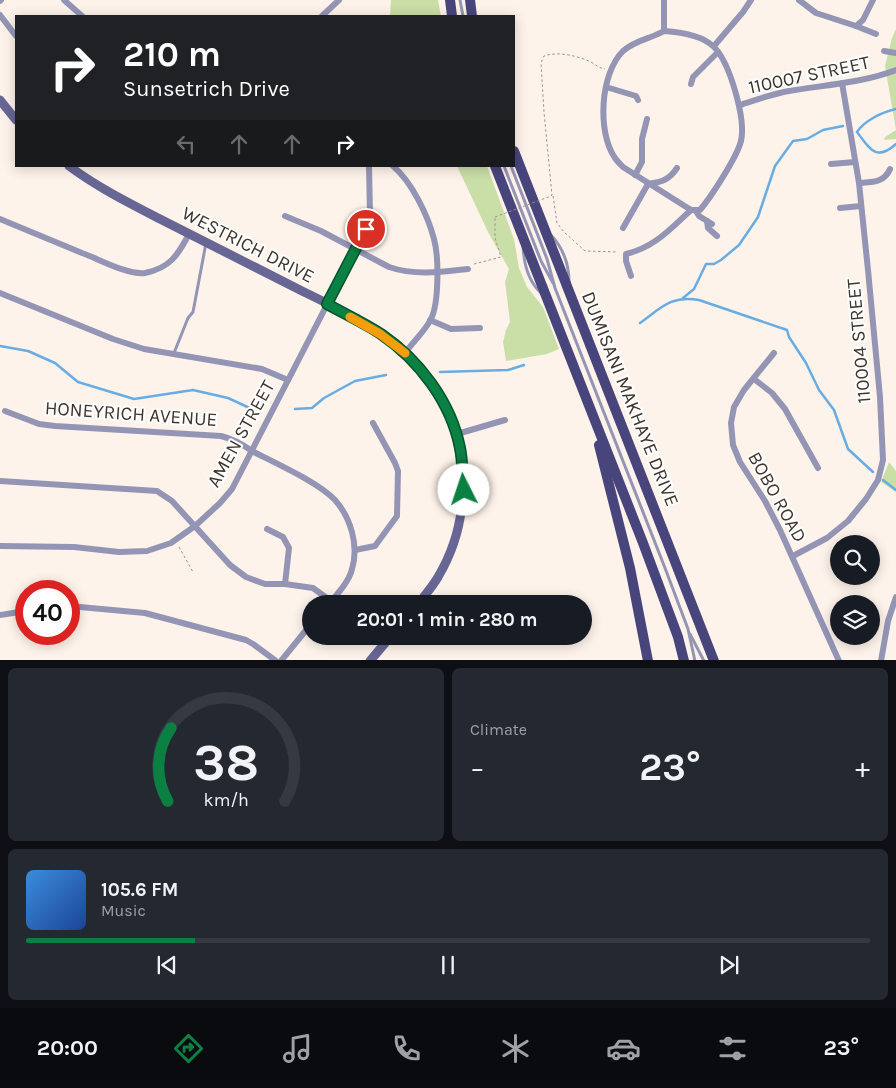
<!DOCTYPE html>
<meta charset="utf-8">
<style>
:root{--surface:#171b24;--page:#242831;--text:#f1f3f6;--muted:#9ea1a6;--line:#363941;--accent:#0b8043}
body{margin:0;font-family:Karla,sans-serif;background:var(--page);color:var(--text);height:100vh;display:flex;flex-direction:column;font-size:19px;white-space:nowrap}
*{box-sizing:border-box;margin:0}
p{font-size:16px;color:var(--muted)}
.icon{flex:none;width:28px;height:28px;fill:none;stroke:currentColor;stroke-width:2;stroke-linecap:round;stroke-linejoin:round}
.map{position:relative;height:660px;overflow:hidden}
.details{display:flex;flex-direction:column;gap:8px;padding:8px;background:#0d0f14;flex:1}
.details>*{flex:none}
.hud{position:absolute;left:15px;top:15px;width:500px;height:152px;border-radius:0px;box-shadow:0 2px 12px #0003;background:#202124;color:#fff;overflow:hidden}
.buttons{position:absolute;left:830px;top:535px;display:grid;gap:10px}
.buttons a{display:grid;place-items:center;width:50px;height:50px;border-radius:50%;background:var(--surface);box-shadow:0 2px 12px #0003;font-size:25px}
.speed{position:absolute;left:15px;top:580px;display:flex;gap:10px;font-size:25px;font-weight:700;text-align:center}
.speed>*{display:grid;place-content:center;width:65px;height:65px;border-radius:50%;background:var(--surface);box-shadow:0 2px 12px #0003;line-height:1}
.speed .limit{border:8px solid #d22;background:#fff;color:#111}
.pin{position:absolute;display:grid;place-items:center;width:42px;height:42px;color:#fff;margin:-21px;border:2px solid #fff;border-radius:50%;box-shadow:0 1px 5px #0007}
.me{position:absolute;width:55px;margin:-28px;rotate:356deg;stroke-linejoin:round;filter:drop-shadow(0 0 4px #0008)}
.turn{display:flex;align-items:center;gap:18px;height:105px;padding:0 25px;font-size:22px}
.turn .icon{width:65px;height:65px;stroke-width:2.5}
.turn b{display:block;font-size:35px;line-height:42px}
.lanes{display:flex;align-items:center;height:48px;padding:0 25px;background:#0003;justify-content:center;gap:25px;direction:ltr}
.lanes .off{opacity:.35}
.big{font-size:38px;font-weight:700;line-height:1.1}
.details .card{flex:1;display:flex;flex-direction:column;justify-content:center;gap:8px;min-width:0;padding:0 18px;border-radius:8px;background:var(--page)}
.details .dial{align-items:center;gap:0}
.dial svg{height:130px;overflow:visible;fill:none;stroke:var(--line);stroke-width:7;stroke-linecap:round;text-anchor:middle}
.dial text{fill:var(--text);stroke:none}
.song{display:flex;align-items:center;gap:15px}
.cover{width:60px;height:60px;border-radius:8px;background:linear-gradient(135deg,hsl(210 70% 55%),hsl(220 70% 35%))}
.played{height:5px;border-radius:2px;background:linear-gradient(90deg,var(--accent) 20%,var(--line) 20%)}
.keys{display:flex;justify-content:space-around;direction:ltr}
.heat{display:flex;justify-content:space-between;align-items:center;font-size:28px;direction:ltr}
.details .tiles{flex:1;display:grid;gap:8px;grid-template-columns:1fr 1fr}
.card:last-child{grid-column:span 2}
.trip{position:absolute;left:302px;top:595px;width:290px;height:50px;border-radius:25px;background:var(--surface);box-shadow:0 2px 12px #0003;font-weight:700;line-height:50px;text-align:center}
.tabs{display:flex;height:80px;justify-content:space-around;align-items:center;background:#090b0e;color:var(--muted)}
.tabs .icon{width:35px;height:35px}
.tabs .on{color:var(--accent)}
.tabs b{font-size:22px;color:var(--text)}
.map>svg:first-child{display:block}
.green{fill:#cadea7}
.lines{fill:none;stroke-linecap:round;stroke-linejoin:round}
.stream{stroke:#69ace4;stroke-width:2.5}
.path{stroke:#9d928a;stroke-width:1;stroke-dasharray:2.5 2.5;stroke-linecap:butt}
.lane{stroke:#9495b5;stroke-width:3}
.street{stroke:#9495b5;stroke-width:6}
.secondary{stroke:#676695;stroke-width:9}
.primary{stroke:#48457d;stroke-width:10}
.path-bridge{stroke:#9d928a;stroke-width:1;stroke-dasharray:2.5 2.5;stroke-linecap:butt}
.route-casing{stroke:#07532c;stroke-width:12}
.route{stroke:#0b8043;stroke-width:9}
.slow{stroke:#f59e0b;stroke-width:9}
.labels{text-anchor:middle;dominant-baseline:central;stroke-width:4;stroke-linejoin:round;paint-order:stroke}
.street-label{font-size:19px;fill:#3e342c;stroke:#fff}
</style>
<div class="map">
<svg width="896" height="661" viewBox="0 0 896 661">
<rect width="100%" height="100%" fill="#fef3ea"/>
<!-- green -->
<g class="green">
<path d="M391 0H438L441 16H390Z"/>
<path d="M896 29V139L884 140 885 137 896 130 885 66 892 38Z"/>
<path d="M457 166H487L514 239 519 268 527 287 543 307 559 349 547 354 506 361 503 342 506 330 510 322 505 282 509 269 489 234Z"/>
<path d="M889 462 896 471V492L881 482Z"/>
</g>
<g class="lines">
<!-- stream -->
<g class="stream">
<path d="M896 109C882 112 864 121 857 132 870 149 876 162 896 144"/>
<path d="M683 298 694 289 706 264H714L721 260 739 245 758 217 775 166 793 141 807 139 823 130 843 126"/>
<path d="M640 323C661 308 671 295 699 300L787 330 789 337 806 363 819 390 834 410 848 449 873 472"/>
<path d="M0 346 28 351 55 363 78 382 134 399 193 390 228 398 254 410"/>
<path d="M440 372 508 370 524 365"/>
<path d="M295 409 312 408 324 398 355 381 386 375"/>
<path d="M883 480 896 490"/>
</g>
<!-- path -->
<g class="path">
<path d="M551 196 552 195 544 112 541 63 544 56C558 51 578 56 591 62 596 65 599 68 605 69"/>
<path d="M553 196 557 223 564 232 585 251 618 252"/>
<path d="M474 264 501 257 495 238V217"/>
<path d="M179 547 193 572"/>
</g>
<!-- lane -->
<g class="lane">
<path d="M460 0 463 16"/>
<path d="M504 166 541 261 553 283"/>
<path d="M511 166 547 259 555 288 665 568 688 629 695 661"/>
<path d="M551 235C563 248 569 264 569 282"/>
<path d="M523 247C524 265 528 281 541 293"/>
<path d="M174 353 188 318 193 312 206 243"/>
<path d="M690 634 704 661"/>
</g>
<!-- street -->
<g class="street">
<path d="M64 0 82 16"/>
<path d="M799 0 816 13 856 26 863 20 873 0"/>
<path d="M0 1 1 0"/>
<path d="M0 15 16 36"/>
<path d="M322 16 339 0"/>
<path d="M856 26 876 34"/>
<path d="M664 31C680 32 702 35 714 47 730 63 746 119 741 141 737 157 711 197 700 210H691L623 167C620 164 617 161 615 158 597 132 600 74 623 51 635 40 650 39 664 31Z"/>
<path d="M664 31V0"/>
<path d="M714 46 743 12 751 0"/>
<path d="M884 51 896 53"/>
<path d="M691 84 693 77 718 52"/>
<path d="M606 87 636 96 638 100"/>
<path d="M740 105C756 100 772 94 789 91 824 85 862 83 896 70"/>
<path d="M831 164 855 162"/>
<path d="M393 166C412 182 428 216 434 239 439 257 439 303 431 319 425 331 413 342 405 353"/>
<path d="M635 175 642 162V139L647 119"/>
<path d="M859 183C872 182 884 183 890 169"/>
<path d="M840 208 861 206"/>
<path d="M696 211 699 216 712 224"/>
<path d="M285 216 321 231 389 267C415 276 442 272 468 269"/>
<path d="M0 219C27 230 55 242 82 253 99 259 127 275 145 273 170 268 178 255 189 234"/>
<path d="M707 221 708 228 717 236"/>
<path d="M623 228 648 184C662 182 669 180 677 168"/>
<path d="M631 276 626 261V254C655 247 670 229 691 210"/>
<path d="M0 293 113 339 144 349 262 369 288 380"/>
<path d="M430 320 451 329 480 328"/>
<path d="M774 353 744 390 734 407 731 423 733 445 740 462 765 501 780 530 839 661"/>
<path d="M754 379 772 393 785 409 818 468"/>
<path d="M5 411 39 424 55 426 221 436C233 439 242 444 252 451 275 463 318 482 335 500 351 518 359 546 352 569 349 582 337 594 329 604"/>
<path d="M457 434 505 420"/>
<path d="M0 481 157 491 172 501 230 565 246 577 265 584H285L313 588 331 601"/>
<path d="M267 529 283 537 289 548 285 584"/>
<path d="M0 546 74 547 119 552 147 551 171 543 195 526 220 503 232 489 366 229 370 214 369 166"/>
<path d="M355 550 375 546 397 516 398 471 395 463 373 423"/>
<path d="M793 556 827 538 848 521 866 499 878 480 883 460 880 397 868 270 859 183 842 83"/>
<path d="M69 606 145 613 246 640 253 644 276 661"/>
<path d="M0 615 26 611"/>
<path d="M281 661 311 624"/>
<path d="M881 661 888 621 896 597"/>
</g>
<!-- secondary -->
<g class="secondary">
<path d="M0 100 16 120"/>
<path d="M69 166C97 187 129 203 160 219 207 243 254 267 302 291 337 308 375 326 405 353 440 384 459 426 462 472 465 508 457 545 438 577 433 586 425 595 418 604"/>
<path d="M370 661 391 636"/>
</g>
<!-- primary -->
<g class="primary">
<path d="M450 0 452 16"/>
<path d="M470 0 472 16"/>
<path d="M514 151 714 661"/>
<path d="M495 166 643 543 678 637 684 661"/>
<path d="M599 445 630 568 648 661"/>
</g>
<!-- path-bridge -->
<path class="path-bridge" d="M495 217 551 196"/>
</g>
<g class="lines">
<defs>
<path id="route" d="M366 229 327 304C345 314 364 323 381 334 419 360 451 402 460 448 463 462 462 477 464 490"/>
</defs>
<!-- route casing -->
<use href="#route" class="route-casing"/>
<!-- route -->
<use href="#route" class="route"/>
<!-- slow -->
<path class="slow" d="M350 317 380 334 405 353"/>
</g>
<g class="labels">
<!-- street labels -->
<g class="street-label">
<text transform="translate(809 75) rotate(-12)">110007 STREET</text>
<text transform="translate(248 245) rotate(27)">WESTRICH DRIVE</text>
<text transform="translate(859 341) rotate(-95)">110004 STREET</text>
<text transform="translate(630 399) rotate(68)">DUMISANI MAKHAYE DRIVE</text>
<text transform="translate(131 414) rotate(4)">HONEYRICH AVENUE</text>
<text transform="translate(241 434) rotate(-61)">AMEN STREET</text>
<text transform="translate(777 497) rotate(61)">BOBO ROAD</text>
</g>
</g>
</svg>
<div class="buttons">
<a><svg class="icon" aria-label="search" viewBox="0 0 24 24"><circle cx="10" cy="10" r="6"/><path d="M15 15l6 6"/></svg></a>
<a><svg class="icon" aria-label="layers" viewBox="0 0 24 24"><path d="M12 4l9 5-9 5-9-5zM3 14l9 5 9-5"/></svg></a>
</div>
<div class="speed"><div class="limit">40</div></div>
<div class="pin" style="left:366px;top:229px;background:#d93025"><svg class="icon" aria-label="arrive" viewBox="0 0 24 24"><path d="M6 21V4h12l-3 4 3 4H6"/></svg></div>
<svg class="me" style="left:464px;top:490px" viewBox="-20 -20 40 40"><circle r="19" fill="#fff"/><path d="M0-13L10 11 0 6-10 11z" fill="#0b8043"/></svg>
<div class="trip">20:01 · 1 min · 280 m</div>
<div class="hud">
<div class="turn"><svg class="icon" aria-label="right" viewBox="0 0 24 24"><path d="M7 20v-9h11M14 6l5 5-5 5"/></svg><div><b>210 m</b>Sunsetrich Drive</div></div>
<div class="lanes"><svg class="icon off" aria-label="left" viewBox="0 0 24 24"><path d="M17 20v-9H6M10 6l-5 5 5 5"/></svg><svg class="icon off" aria-label="ahead" viewBox="0 0 24 24"><path d="M12 20V5M6 11l6-6 6 6"/></svg><svg class="icon off" aria-label="ahead" viewBox="0 0 24 24"><path d="M12 20V5M6 11l6-6 6 6"/></svg><svg class="icon" aria-label="right" viewBox="0 0 24 24"><path d="M7 20v-9h11M14 6l5 5-5 5"/></svg></div>
</div>
</div>
<section class="details">
<div class="tiles">
<div class="card dial"><svg viewBox="0 0 100 80">
<path d="M14 69A42 42 0 1 1 86 69"/>
<path d="M14 69A42 42 0 0 1 16 24" stroke="#0b8043"/>
<text x="50" y="56" font-size="32" font-weight="700">38</text>
<text x="50" y="72" font-size="11">km/h</text>
</svg></div>
<div class="card"><p>Climate</p>
<div class="heat"><a>−</a><b class="big">23°</b><a>+</a></div>
</div>
<div class="card">
<div class="song"><i class="cover"></i><div><b>105.6 FM</b><p>Music</p></div></div>
<div class="played"></div>
<div class="keys"><svg class="icon" aria-label="previous" viewBox="0 0 24 24"><path d="M18 5L8 12l10 7zM5 5v14"/></svg><svg class="icon" aria-label="pause" viewBox="0 0 24 24"><path d="M8 5v14M16 5v14"/></svg><svg class="icon" aria-label="next" viewBox="0 0 24 24"><path d="M6 5l10 7-10 7zM19 5v14"/></svg></div>
</div>
</div>
</section>
<nav class="tabs">
<b>20:00</b>
<svg class="icon on" aria-label="directions" viewBox="0 0 24 24"><path d="M12 3l9 9-9 9-9-9zM9 14v-3h6M13 9l2 2-2 2"/></svg>
<svg class="icon" aria-label="music" viewBox="0 0 24 24"><path d="M9 18V5l10-2v13"/><circle cx="6" cy="18" r="3"/><circle cx="16" cy="16" r="3"/></svg>
<svg class="icon" aria-label="phone" viewBox="0 0 24 24"><path d="M5 4h4l2 5-3 2q2 4 5 5l2-3 5 2v4C11 20 4 13 5 4z"/></svg>
<svg class="icon" aria-label="climate" viewBox="0 0 24 24"><path d="M12 3v18M4 7l16 10M4 17L20 7"/></svg>
<svg class="icon" aria-label="car" viewBox="0 0 24 24"><path d="M5 17H2v-5l4-1 3-4h7l3 4 3 1v5h-3M9 17h6M6 11h13"/><circle cx="7" cy="17" r="2"/><circle cx="17" cy="17" r="2"/></svg>
<svg class="icon" aria-label="filters" viewBox="0 0 24 24"><path d="M4 7h16M4 17h16"/><circle cx="9" cy="7" r="2"/><circle cx="15" cy="17" r="2"/></svg>
<b>23°</b>
</nav>
